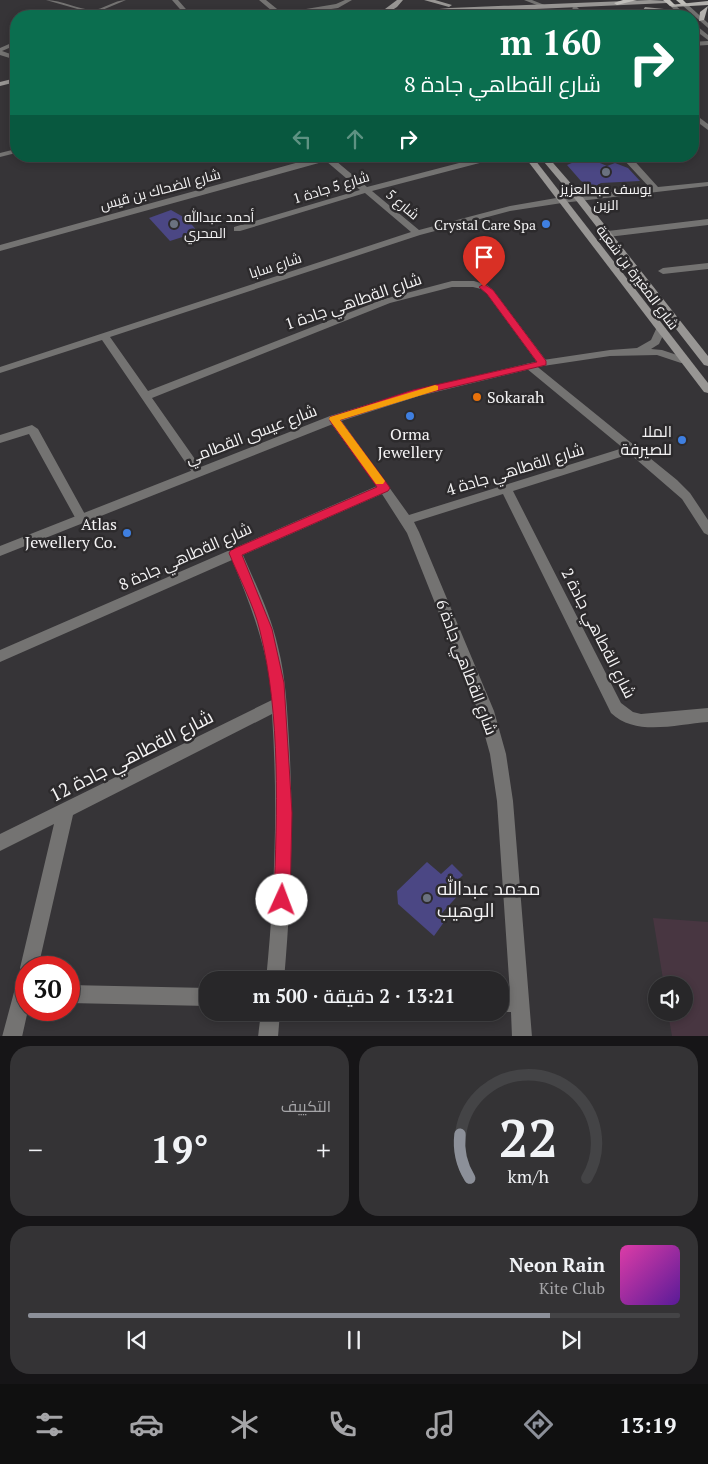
<!DOCTYPE html>
<html lang="ar">
<meta charset="utf-8">
<style>
:root{--surface:#282729;--page:#343335;--text:#f1f3f6;--muted:#a5a5a8;--line:#444446;--accent:#8c9099}
body{margin:0;font-family:"PT Serif",Cairo,serif;background:var(--page);color:var(--text);direction:rtl;height:100vh;display:flex;flex-direction:column;font-size:19px;white-space:nowrap}
*{box-sizing:border-box;margin:0}
p{font-size:16px;color:var(--muted)}
.icon{flex:none;width:28px;height:28px;fill:none;stroke:currentColor;stroke-width:2;stroke-linecap:round;stroke-linejoin:round}
.map{position:relative;height:1036px;overflow:hidden;direction:ltr}
.drawer{display:flex;flex-direction:column;gap:10px;padding:10px;background:#161517;flex:1}
.drawer>*{flex:none}
.top-card{position:absolute;left:10px;top:10px;width:689px;height:152px;border-radius:20px;box-shadow:0 2px 8px #0003,0 0 0 1px var(--line);direction:rtl;background:#0b6e4f;color:#fff;overflow:hidden}
.controls{position:absolute;left:648px;top:976px;display:grid;gap:10px}
.controls a{display:grid;place-items:center;width:45px;height:45px;border-radius:50%;background:var(--surface);box-shadow:0 2px 8px #0003,0 0 0 1px var(--line);font-size:25px}
.speed{position:absolute;left:15px;top:956px;display:flex;gap:10px;font-size:25px;font-weight:700;text-align:center}
.speed>*{display:grid;place-content:center;width:65px;height:65px;border-radius:50%;background:var(--surface);box-shadow:0 2px 8px #0003,0 0 0 1px var(--line);line-height:1}
.speed .limit{border:8px solid #d22;background:#fff;color:#111}
.pin{position:absolute;display:grid;place-items:center;width:42px;height:42px;color:#fff;margin:-51px -21px;border-radius:50% 50% 50% 0;rotate:-45deg;box-shadow:0 0 5px #0007}
.pin .icon{rotate:45deg}
.me{position:absolute;width:55px;margin:-28px;rotate:2deg;stroke-linejoin:round;filter:drop-shadow(0 0 4px #0008)}
.turn{display:flex;align-items:center;gap:18px;height:105px;padding:0 15px;font-size:22px}
.turn .icon{width:65px;height:65px;stroke-width:2.5}
.turn b{display:block;font-size:35px;line-height:42px}
.lanes{display:flex;align-items:center;height:48px;padding:0 15px;background:#0003;justify-content:center;gap:25px;direction:ltr}
.lanes .off{opacity:.35}
.big{font-size:38px;font-weight:600;line-height:1.1}
.drawer .tile{flex:1;display:flex;flex-direction:column;justify-content:center;gap:8px;min-width:0;padding:0 18px;border-radius:20px;background:var(--page)}
.drawer .dial{align-items:center;gap:0}
.dial svg{height:130px;overflow:visible;fill:none;stroke:var(--line);stroke-width:7;stroke-linecap:round;text-anchor:middle}
.dial text{fill:var(--text);stroke:none}
.song{display:flex;align-items:center;gap:15px}
.cover{width:60px;height:60px;border-radius:8px;background:linear-gradient(135deg,hsl(320 70% 55%),hsl(270 70% 35%))}
.played{height:5px;border-radius:2px;background:linear-gradient(90deg,var(--accent) 80%,var(--line) 80%)}
.keys{display:flex;justify-content:space-around;direction:ltr}
.heat{display:flex;justify-content:space-between;align-items:center;font-size:28px;direction:ltr}
.drawer .tiles{flex:1;display:grid;gap:10px;grid-template-columns:1fr 1fr}
.tile:last-child{grid-column:span 2}
.trip{position:absolute;left:199px;top:971px;width:310px;height:50px;border-radius:20px;background:var(--surface);box-shadow:0 2px 8px #0003,0 0 0 1px var(--line);font-weight:600;line-height:50px;text-align:center;direction:rtl}
.tabs{display:flex;height:80px;justify-content:space-around;align-items:center;background:#101010;color:var(--muted)}
.tabs .icon{width:35px;height:35px}
.tabs .on{color:var(--accent)}
.tabs b{font-size:22px;color:var(--text)}
.map>svg:first-child{display:block}
.education{fill:#483641}
.building{fill:#4b4784}
.lines{fill:none;stroke-linecap:round;stroke-linejoin:round}
.minor{fill:#747372;fill-rule:evenodd}
.tertiary{fill:#747372;fill-rule:evenodd}
.secondary{fill:#989694;fill-rule:evenodd}
.primary{fill:#b3b1ae;fill-rule:evenodd}
.trunk{fill:#c0beba;fill-rule:evenodd}
.route{fill:#e11d48;stroke:#92132f}
.slow{fill:#f59e0b}
.worship-dot{fill:#6b7280;stroke:#2c2a2c;stroke-width:2}
.shop-dot{fill:#3f7fe0;stroke:#2c2a2c;stroke-width:2}
.food-dot{fill:#e8710a;stroke:#2c2a2c;stroke-width:2}
.labels{text-anchor:middle;dominant-baseline:central;stroke-width:5;stroke-linejoin:round;paint-order:stroke}
.far-street-label{font-size:14px;fill:#f4f3f4;stroke:#2c2a2c}
.far-poi-label{font-size:14px;fill:#f4f3f4;stroke:#2c2a2c}
.street-label{font-size:16px;fill:#f4f3f4;stroke:#2c2a2c}
.poi-label{font-size:16px;fill:#f4f3f4;stroke:#2c2a2c;text-anchor:end}
.near-street-label{font-size:19px;fill:#f4f3f4;stroke:#2c2a2c}
.near-poi-label{font-size:19px;fill:#f4f3f4;stroke:#2c2a2c;text-anchor:start}
</style>
<div class="map">
<svg width="708" height="1037" viewBox="0 0 708 1037">
<rect width="100%" height="100%" fill="#363437"/>
<!-- education -->
<path class="education" d="M653 918 708 922V1036H672L668 1013 684 1012V985H664Z"/>
<!-- building -->
<g class="building">
<path d="M586 157 607 166 615 163 628 168 640 181 601 183 594 187 581 181 567 165Z"/>
<path d="M171 210 187 219 198 232 170 241 149 218Z"/>
<path d="M427 862 441 874 452 864 463 875 455 883 462 891 442 913 444 922 434 936 398 904 397 891Z"/>
</g>
<g class="lines">
<!-- minor -->
<g class="minor">
<path d="M46 0C62 0 77 9 92 10 103 10 114 0 126 0L88 16 85 14 88 12Z"/>
<path d="M172 0H178L192 16H186Z"/>
<path d="M259 0H266L282 13 336 4 345 0H352L338 8 285 16H278Z"/>
<path d="M682 3H686L708 23V28L682 5Z"/>
<path d="M670 4H674L687 16H681L670 6Z"/>
<path d="M575 6 577 7 586 16H580L572 8Z"/>
<path d="M692 22 708 35V40L692 28Z"/>
<path d="M16 41V45L2 51 16 56V60L0 55V48Z"/>
<path d="M708 41V45L692 46V42Z"/>
<path d="M692 112 708 124V130L692 118Z"/>
<path d="M16 149V153L0 157V153Z"/>
<path d="M321 156H330L367 187 486 156H495V159L372 191 419 230 510 206 562 197 650 188 624 160 625 156H630L658 187 708 182V186L562 203 510 211 420 235 110 337 148 391 384 299 452 281H474L487 285 493 290 548 363 547 365H539L487 294 481 289 473 287H452L390 303 152 398 204 472 198 476 194 475 102 340 0 373V367L411 232 365 193 240 231H234V227L360 190 326 161 0 251V245Z"/>
<path d="M708 219V225L608 237 604 234 608 231Z"/>
<path d="M708 263V269L663 274 658 271 663 268Z"/>
<path d="M530 363 534 364 677 480 690 493 708 520V535L704 533 682 499 630 454 513 491 621 703 633 712 641 714 708 708V722C677 724 636 737 611 713L503 494 414 522 419 532 494 711 506 754 513 801 532 1037H512L511 1012H500V994H510L497 801 490 754 478 711 407 533 382 494 243 555C256 585 271 615 278 647 286 678 287 710 289 741 294 821 291 901 284 980H266C275 891 278 803 272 714L73 815 38 968H26V1010H28L22 1037H2L17 981 19 974 22 973 20 968 54 824 0 851V834L272 700C268 649 251 606 232 560L0 662V650L377 486 330 422 328 419 330 416H338L409 515 623 448 526 368 525 366 526 364Z"/>
<path d="M32 425 38 429 87 518 85 521H77L29 434 0 443V435Z"/>
<path d="M69 985 208 988V1006L69 1003Z"/>
<path d="M261 1012H280L278 1037H258Z"/>
</g>
<!-- tertiary -->
<g class="tertiary">
<path d="M524 0H532L547 6 542 7Z"/>
<path d="M661 326 666 329 659 344 651 349 662 350 689 359 690 361 689 363H681L657 355 610 356 543 366 419 396 338 422 0 556V546L330 416 412 391 543 360 610 350 637 348 651 340 657 327Z"/>
</g>
<!-- secondary -->
<g class="secondary">
<path d="M397 0H403L397 7 386 14 450 8 650 0 670 1 667 3 380 16 381 12Z"/>
<path d="M424 0H435L452 5 449 7Z"/>
<path d="M645 7 664 9 682 16 643 10Z"/>
<path d="M16 78V82L0 86V82Z"/>
<path d="M524 156H532L708 383V393L704 392Z"/>
<path d="M539 156H547L581 195 708 356V366L704 365 575 199Z"/>
</g>
<!-- primary -->
<g class="primary">
<path d="M708 1V5L672 7 669 5Z"/>
<path d="M708 6 704 20 699 21 700 12Z"/>
</g>
<!-- trunk -->
<g class="trunk">
<path d="M623 0H637L617 5 614 3Z"/>
<path d="M663 0H670L675 5 670 6Z"/>
<path d="M676 0H683L687 4 682 5Z"/>
</g>
</g>
<!-- route -->
<path class="route" d="M484 284 493 290 546 361V365L419 395 340 420 388 485 390 488 388 491 242 555 272 629 284 683 292 813 290 900 288 905 282 907 276 905 274 900C277 812 281 716 260 631 254 605 239 578 229 553L231 550 377 487 330 421V417L413 390 537 362 487 294 479 287Z"/>
<!-- slow -->
<path class="slow" d="M435 385 438 386V390L340 420 385 481 383 484H376L329 419 330 417Z"/>
<!-- markers -->
<g class="worship-dot">
<circle cx="606" cy="172" r="5"/>
<circle cx="174" cy="224" r="5"/>
<circle cx="427" cy="898" r="5"/>
</g>
<g class="shop-dot">
<circle cx="546" cy="224" r="5"/>
<circle cx="410" cy="416" r="5"/>
<circle cx="682" cy="440" r="5"/>
<circle cx="127" cy="533" r="5"/>
</g>
<circle class="food-dot" cx="477" cy="397" r="5"/>
<g class="labels">
<!-- far-street labels -->
<g class="far-street-label">
<text transform="translate(331 187) rotate(-17)">شارع 5 جادة 1</text>
<text transform="translate(160 189) rotate(-15)">شارع الضحاك بن قيس</text>
<text transform="translate(403 204) rotate(40)">شارع 5</text>
<text transform="translate(275 265) rotate(-18)">شارع سابا</text>
<text transform="translate(638 277) rotate(53)">شارع المغيرة بن شعبة</text>
</g>
<!-- far-poi labels -->
<g class="far-poi-label">
<text x="606" y="188">يوسف عبدالعزيز<tspan x="606" dy="16">الزبن</tspan></text>
<text x="184" y="216" text-anchor="start">أحمد عبدالله<tspan x="184" dy="16">المحري</tspan></text>
<text x="536" y="224" text-anchor="end">Crystal Care Spa</text>
</g>
<!-- street labels -->
<g class="street-label">
<text transform="translate(353 301) rotate(-19)">شارع الةطاهي جادة 1</text>
<text transform="translate(251 434) rotate(-21)">شارع عيسى القطامي</text>
<text transform="translate(515 469) rotate(-17)">شارع الةطاهي جادة 4</text>
<text transform="translate(185 556) rotate(-24)">شارع الةطاهي جادة 8</text>
<text transform="translate(599 633) rotate(63)">شارع الةطاهي جادة 2</text>
<text transform="translate(467 667) rotate(69)">شارع الةطاهي جادة 6</text>
</g>
<!-- poi labels -->
<g class="poi-label">
<text x="487" y="397" text-anchor="start">Sokarah</text>
<text x="672" y="431">الملا<tspan x="672" dy="18">للصيرفة</tspan></text>
<text x="410" y="434" text-anchor="middle">Orma<tspan x="410" dy="18">Jewellery</tspan></text>
<text x="117" y="524">Atlas<tspan x="117" dy="18">Jewellery Co.</tspan></text>
</g>
<!-- near-street labels -->
<g class="near-street-label">
<text transform="translate(131 755) rotate(-27)">شارع الةطاهي جادة 12</text>
</g>
<!-- near-poi labels -->
<g class="near-poi-label">
<text x="437" y="887">محمد عبدالله<tspan x="437" dy="22">الوهيب</tspan></text>
</g>
</g>
</svg>
<div class="controls">
<a><svg class="icon" aria-label="sound" viewBox="0 0 24 24"><path d="M4 9h4l5-4v14l-5-4H4zM17 9q2 3 0 6"/></svg></a>
</div>
<div class="speed"><div class="limit">30</div></div>
<div class="pin" style="left:484px;top:287px;background:#d93025"><svg class="icon" aria-label="arrive" viewBox="0 0 24 24"><path d="M6 21V4h12l-3 4 3 4H6"/></svg></div>
<svg class="me" style="left:282px;top:900px" viewBox="-20 -20 40 40"><circle r="19" fill="#fff"/><path d="M0-13L10 11 0 6-10 11z" fill="#e11d48"/></svg>
<div class="trip">13:21 · 2 دقيقة · 500 m</div>
<div class="top-card">
<div class="turn"><svg class="icon" aria-label="right" viewBox="0 0 24 24"><path d="M7 20v-9h11M14 6l5 5-5 5"/></svg><div><b>160 m</b>شارع الةطاهي جادة 8</div></div>
<div class="lanes"><svg class="icon off" aria-label="left" viewBox="0 0 24 24"><path d="M17 20v-9H6M10 6l-5 5 5 5"/></svg><svg class="icon off" aria-label="ahead" viewBox="0 0 24 24"><path d="M12 20V5M6 11l6-6 6 6"/></svg><svg class="icon" aria-label="right" viewBox="0 0 24 24"><path d="M7 20v-9h11M14 6l5 5-5 5"/></svg></div>
</div>
</div>
<section class="drawer">
<div class="tiles">
<div class="tile dial"><svg viewBox="0 0 100 80">
<path d="M14 69A42 42 0 1 1 86 69"/>
<path d="M14 69A42 42 0 0 1 8 42" stroke="#8c9099"/>
<text x="50" y="56" font-size="32" font-weight="700">22</text>
<text x="50" y="72" font-size="11">km/h</text>
</svg></div>
<div class="tile"><p>التكييف</p>
<div class="heat"><a>−</a><b class="big">19°</b><a>+</a></div>
</div>
<div class="tile">
<div class="song"><i class="cover"></i><div><b>Neon Rain</b><p>Kite Club</p></div></div>
<div class="played"></div>
<div class="keys"><svg class="icon" aria-label="previous" viewBox="0 0 24 24"><path d="M18 5L8 12l10 7zM5 5v14"/></svg><svg class="icon" aria-label="pause" viewBox="0 0 24 24"><path d="M8 5v14M16 5v14"/></svg><svg class="icon" aria-label="next" viewBox="0 0 24 24"><path d="M6 5l10 7-10 7zM19 5v14"/></svg></div>
</div>
</div>
</section>
<nav class="tabs">
<b>13:19</b>
<svg class="icon on" aria-label="directions" viewBox="0 0 24 24"><path d="M12 3l9 9-9 9-9-9zM9 14v-3h6M13 9l2 2-2 2"/></svg>
<svg class="icon" aria-label="music" viewBox="0 0 24 24"><path d="M9 18V5l10-2v13"/><circle cx="6" cy="18" r="3"/><circle cx="16" cy="16" r="3"/></svg>
<svg class="icon" aria-label="phone" viewBox="0 0 24 24"><path d="M5 4h4l2 5-3 2q2 4 5 5l2-3 5 2v4C11 20 4 13 5 4z"/></svg>
<svg class="icon" aria-label="climate" viewBox="0 0 24 24"><path d="M12 3v18M4 7l16 10M4 17L20 7"/></svg>
<svg class="icon" aria-label="car" viewBox="0 0 24 24"><path d="M5 17H2v-5l4-1 3-4h7l3 4 3 1v5h-3M9 17h6M6 11h13"/><circle cx="7" cy="17" r="2"/><circle cx="17" cy="17" r="2"/></svg>
<svg class="icon" aria-label="filters" viewBox="0 0 24 24"><path d="M4 7h16M4 17h16"/><circle cx="9" cy="7" r="2"/><circle cx="15" cy="17" r="2"/></svg>
</nav>
